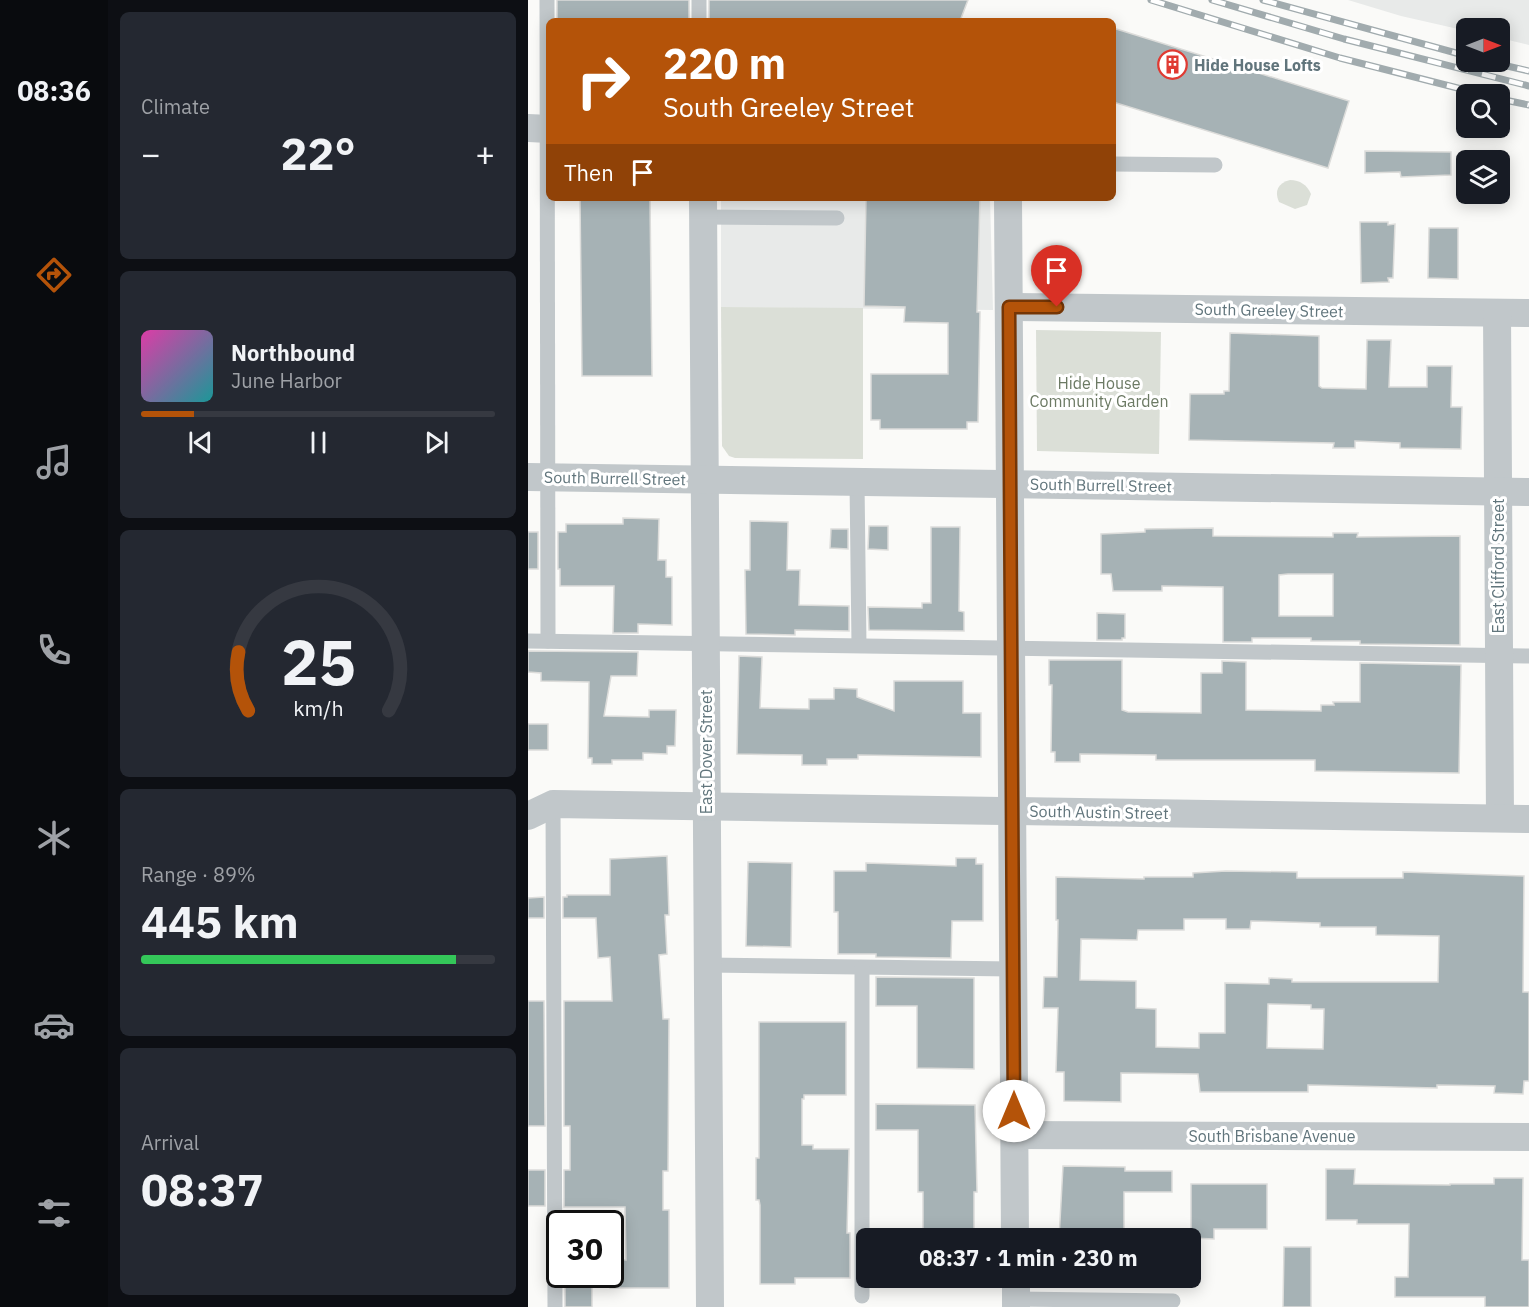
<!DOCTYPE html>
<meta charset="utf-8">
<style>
:root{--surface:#171b24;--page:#242831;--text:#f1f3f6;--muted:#9ea1a6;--line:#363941;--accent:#b45309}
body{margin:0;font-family:"IBM Plex Sans",sans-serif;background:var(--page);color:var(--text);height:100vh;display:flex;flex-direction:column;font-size:22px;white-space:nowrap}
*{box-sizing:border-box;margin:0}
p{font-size:20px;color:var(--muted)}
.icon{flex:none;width:33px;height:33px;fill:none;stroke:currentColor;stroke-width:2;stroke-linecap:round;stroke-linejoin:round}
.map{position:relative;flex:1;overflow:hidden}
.sheet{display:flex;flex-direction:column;gap:12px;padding:12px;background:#0d0f14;width:420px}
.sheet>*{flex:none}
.top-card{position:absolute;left:18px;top:18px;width:570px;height:183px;border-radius:9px;box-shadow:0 3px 15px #0003;background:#b45309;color:#fff;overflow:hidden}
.needle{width:39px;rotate:90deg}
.controls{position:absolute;left:928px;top:18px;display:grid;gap:12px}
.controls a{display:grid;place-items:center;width:54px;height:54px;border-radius:9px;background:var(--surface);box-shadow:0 3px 15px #0003;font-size:30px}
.speed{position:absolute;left:18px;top:1210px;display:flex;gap:12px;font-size:30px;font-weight:700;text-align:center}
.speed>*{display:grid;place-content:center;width:78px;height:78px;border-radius:50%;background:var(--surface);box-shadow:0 3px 15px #0003;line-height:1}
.speed .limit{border:3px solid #111;border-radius:9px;background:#fff;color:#111}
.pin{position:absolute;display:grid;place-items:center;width:51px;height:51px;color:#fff;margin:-62px -26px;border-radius:50% 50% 50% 0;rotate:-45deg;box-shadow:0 0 6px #0007}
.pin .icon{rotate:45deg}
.me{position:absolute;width:66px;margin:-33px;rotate:0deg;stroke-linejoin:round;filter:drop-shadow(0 0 4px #0008)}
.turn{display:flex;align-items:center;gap:21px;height:126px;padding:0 18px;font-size:27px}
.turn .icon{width:78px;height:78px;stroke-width:2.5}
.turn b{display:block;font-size:42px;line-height:51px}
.then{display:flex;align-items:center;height:57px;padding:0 18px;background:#0003;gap:12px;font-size:22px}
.big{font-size:45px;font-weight:800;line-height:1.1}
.sheet .card{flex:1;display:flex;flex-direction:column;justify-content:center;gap:9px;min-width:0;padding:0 21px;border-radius:9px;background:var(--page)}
.sheet .dial{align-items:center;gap:0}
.dial svg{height:156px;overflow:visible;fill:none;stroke:var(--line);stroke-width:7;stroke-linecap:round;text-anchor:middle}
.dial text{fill:var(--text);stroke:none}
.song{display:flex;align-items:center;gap:18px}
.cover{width:72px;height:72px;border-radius:9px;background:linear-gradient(135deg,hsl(320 70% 55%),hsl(180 70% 35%))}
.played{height:6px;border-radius:3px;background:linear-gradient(90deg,var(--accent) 15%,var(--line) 15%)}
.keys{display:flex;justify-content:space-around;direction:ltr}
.heat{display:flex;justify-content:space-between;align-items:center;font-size:33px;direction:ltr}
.charge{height:9px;border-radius:4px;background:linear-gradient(90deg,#34c759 89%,var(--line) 0)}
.trip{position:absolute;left:328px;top:1228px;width:345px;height:60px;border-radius:9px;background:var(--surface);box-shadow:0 3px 15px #0003;font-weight:800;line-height:60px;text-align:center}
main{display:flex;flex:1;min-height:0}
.tab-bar{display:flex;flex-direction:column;width:108px;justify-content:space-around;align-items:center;background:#090b0e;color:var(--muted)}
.tab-bar .icon{width:42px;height:42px}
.tab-bar .on{color:var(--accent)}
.tab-bar b{font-size:27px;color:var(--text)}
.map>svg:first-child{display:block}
.built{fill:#e8eae9}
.green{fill:#dbdfd7}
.building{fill:#a6b2b5;stroke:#dcdcda;stroke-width:1.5;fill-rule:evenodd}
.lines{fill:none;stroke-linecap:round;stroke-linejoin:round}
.lane{stroke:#c1c7ca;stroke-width:15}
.street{stroke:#c1c7ca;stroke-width:28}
.rail-casing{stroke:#a1abae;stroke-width:7}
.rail{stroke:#fff;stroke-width:4.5;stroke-dasharray:14;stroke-linecap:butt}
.route-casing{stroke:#753606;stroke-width:15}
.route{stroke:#b45309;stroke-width:10}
.labels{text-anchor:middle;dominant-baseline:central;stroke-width:6;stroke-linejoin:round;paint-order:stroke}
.poi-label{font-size:16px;font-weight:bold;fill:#61757c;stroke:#fff;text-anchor:start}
.street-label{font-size:16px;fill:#61757c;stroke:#fff}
.park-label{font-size:16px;fill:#6c7a64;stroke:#fff}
</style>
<main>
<nav class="tab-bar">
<b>08:36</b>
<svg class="icon on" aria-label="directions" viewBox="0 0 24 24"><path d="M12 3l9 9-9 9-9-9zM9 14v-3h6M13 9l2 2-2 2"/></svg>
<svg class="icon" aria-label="music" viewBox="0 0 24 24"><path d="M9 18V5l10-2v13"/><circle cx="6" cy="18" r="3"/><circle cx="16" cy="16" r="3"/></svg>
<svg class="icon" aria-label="phone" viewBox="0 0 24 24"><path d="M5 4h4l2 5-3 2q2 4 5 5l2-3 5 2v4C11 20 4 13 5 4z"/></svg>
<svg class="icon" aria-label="climate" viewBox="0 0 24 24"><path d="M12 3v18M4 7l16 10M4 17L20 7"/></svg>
<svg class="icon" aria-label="car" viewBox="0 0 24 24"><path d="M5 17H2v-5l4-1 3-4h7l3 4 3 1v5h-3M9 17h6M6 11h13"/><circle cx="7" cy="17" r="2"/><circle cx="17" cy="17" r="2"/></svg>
<svg class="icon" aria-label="filters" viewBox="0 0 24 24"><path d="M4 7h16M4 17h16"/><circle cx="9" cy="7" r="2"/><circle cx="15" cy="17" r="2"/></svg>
</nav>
<section class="sheet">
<div class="card"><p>Climate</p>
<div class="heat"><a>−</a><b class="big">22°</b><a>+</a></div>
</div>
<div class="card">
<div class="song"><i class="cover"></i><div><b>Northbound</b><p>June Harbor</p></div></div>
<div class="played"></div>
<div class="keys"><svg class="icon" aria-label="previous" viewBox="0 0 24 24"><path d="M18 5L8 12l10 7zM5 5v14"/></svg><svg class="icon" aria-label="pause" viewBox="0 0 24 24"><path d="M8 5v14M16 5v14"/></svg><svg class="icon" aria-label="next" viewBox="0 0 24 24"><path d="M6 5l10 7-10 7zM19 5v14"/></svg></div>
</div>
<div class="card dial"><svg viewBox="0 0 100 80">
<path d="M14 69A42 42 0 1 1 86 69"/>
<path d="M14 69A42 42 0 0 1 9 39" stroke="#b45309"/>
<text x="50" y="56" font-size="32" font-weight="700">25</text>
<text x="50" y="72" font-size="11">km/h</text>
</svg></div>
<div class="card"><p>Range · 89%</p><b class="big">445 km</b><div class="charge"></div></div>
<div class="card"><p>Arrival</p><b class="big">08:37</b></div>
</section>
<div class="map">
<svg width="1001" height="1307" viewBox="0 0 1001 1307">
<rect width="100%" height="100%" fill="#fafaf8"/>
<!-- built -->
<g class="built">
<path d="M820 0H1001V45L972 38V28H939V31L873 16Z"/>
<path d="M193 198H462L465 310 193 307Z"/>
</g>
<!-- green -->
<g class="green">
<path d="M762 180C772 180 779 185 783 194L779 205 767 209 751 202C746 191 750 183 762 180Z"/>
<path d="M193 307 335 308V459L207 458 201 456 194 446Z"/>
<path d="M508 330 633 332 631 454 509 451Z"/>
</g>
<!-- building -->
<g class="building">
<rect x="29" y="0" width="132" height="21"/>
<path d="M181 0H440L432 21H181Z"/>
<path d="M585 28 821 101 800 168 585 102Z"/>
<path d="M837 151 923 152V175L873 177 872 172 837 173Z"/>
<path d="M52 198H122L124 376H54Z"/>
<path d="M338 198H452L449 312H452L450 422H439V429H352V420H343V374H420V323L376 322 377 307 336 306Z"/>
<path d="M832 222H860V225L867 224 865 278H860L861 282 833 283Z"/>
<path d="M901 228H930V279L900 278Z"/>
<path d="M702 333 791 336V386L794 388 838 389 839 340H863L861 387H899V366H924L923 407H934L933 449 872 448V443L827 441V448H805L806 443 661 440 662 394H696V391H701Z"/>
<path d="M95 518 131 519 130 560H138V577H144V625L110 624V633H85L86 586H32V569H30V532H38V524H95Z"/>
<path d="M222 521 260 522 259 570H272L271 605 321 606V631L267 630V635L218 634 217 570H222Z"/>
<path d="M341 526H360V550L340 549Z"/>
<path d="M403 527H432L431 611 436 612V631L341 630 340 607 394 608V603H403Z"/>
<path d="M685 528V536L805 537V533H830L829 537 932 536V645L832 644V641H783V638H724V642H695V587L634 586V591H585L583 574H573V534L617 532V529ZM760 574H805V616H751V575Z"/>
<path d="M303 529H320V549L302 548Z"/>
<rect x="0" y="532" width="10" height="37"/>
<path d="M569 613 597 614V638H594V640H569Z"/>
<path d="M0 651 110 652 109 676H83L76 716 121 717V710H148L147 746H139V754L115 753V760H84V764H64V758H60L61 682 13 681V673L0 672Z"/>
<path d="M211 656 234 657 232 708 281 709V699H306V688L329 689V697L366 711V681H435V713H453V757L330 755V759H299V765H274V755L209 754Z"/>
<path d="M521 660H594V710L600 712 673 713V673H694V661L718 662V710L793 711V705H806L805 702H832V663L933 665 931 773 787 771V760H628V755L552 754V762H527V752H523L524 685H521Z"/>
<rect x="0" y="724" width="20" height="26"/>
<path d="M139 856 141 915H137L139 954 131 955 135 1019H141L140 1171H135V1210H141V1288H82V1259L98 1260 97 1207H36V1170H42V1126H36V1001H84L82 957 70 958 68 918H35V897H39V895H82V859Z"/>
<path d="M428 858H448V864H455V921H424L423 958 348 957V954H310V912H306V871H338V863L428 866Z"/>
<path d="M220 862 264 863 263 947 218 946Z"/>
<path d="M698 871 769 872V878H875V872L996 876 995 992H1001V1081H996L995 1094 966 1093 967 1086 909 1085V1088L780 1085V1092H672L670 1074 593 1073V1102L536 1101V1072H528L530 1008H515L516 977H529L530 920H528V877L616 879V877H665V873ZM656 919H698V929H722L723 921 792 923V927H848V935L911 936 910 982H764V979L741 978V984L697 983V1033H671V1048L628 1047V1009L608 1008V981L552 980 553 939 609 940 610 930H656ZM740 1004 783 1005V1009H796L795 1049 739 1048Z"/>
<path d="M16 897V918H0V898Z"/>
<path d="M348 977 446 978V1069L389 1068V1006H348Z"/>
<path d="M0 1001H16L17 1126H0Z"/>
<path d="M231 1022H318V1095H276V1099H274V1145H285V1149H321L319 1233H322V1278H267V1284H232V1205L231 1200H228V1158H231Z"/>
<path d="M348 1104 447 1105 449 1192H446V1239H395V1192H390V1130H348Z"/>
<path d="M535 1166 597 1167V1171H644V1192H596V1239H531Z"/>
<path d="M798 1169H827L826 1184 922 1185V1184H966V1178H995L994 1260H1001V1307H957V1297H867V1277H880L881 1224H829V1220H798Z"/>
<rect x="0" y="1170" width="17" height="36"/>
<path d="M663 1184H739V1229H686V1239L663 1238Z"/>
<path d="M756 1247H783V1307H755Z"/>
<rect x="37" y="1281" width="27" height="26"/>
</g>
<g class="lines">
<!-- lane -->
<g class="lane">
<path d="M19 0 20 641"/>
<path d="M171 0V21"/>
<path d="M585 164 687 165"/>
<path d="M175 217 309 218"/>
<path d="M329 481 331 645"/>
<path d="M0 641 1001 656"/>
<path d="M25 804 27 1307"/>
<path d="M179 965 485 969"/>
<path d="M334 968V1296"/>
<path d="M488 1299 645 1301"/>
</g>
<!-- street -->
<g class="street">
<path d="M0 128 21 129"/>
<path d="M175 198 182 1307"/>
<path d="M480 198 487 1239"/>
<path d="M481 307 1001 313"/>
<path d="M969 313 972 818"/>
<path d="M0 477 1001 492"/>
<path d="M0 816 25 804 1001 819"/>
<path d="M487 1135 1001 1137"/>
<path d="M488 1278V1307"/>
</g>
<defs>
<g id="rail">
<path d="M623 0 812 58 953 94"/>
<path d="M684 0 816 39 1001 86"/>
<path d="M735 0 939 56"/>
<path d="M962 62 1001 71"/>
<path d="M972 99 1001 105"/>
</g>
</defs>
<!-- rail casing -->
<use href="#rail" class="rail-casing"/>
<!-- rail -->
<use href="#rail" class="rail"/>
</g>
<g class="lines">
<defs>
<path id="route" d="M486 1111 481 307H529"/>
</defs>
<!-- route casing -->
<use href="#route" class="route-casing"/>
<!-- route -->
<use href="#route" class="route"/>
</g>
<!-- icons -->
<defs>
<symbol id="building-ring" viewBox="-11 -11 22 22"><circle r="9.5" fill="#fff" stroke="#e03a32" stroke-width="1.5"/><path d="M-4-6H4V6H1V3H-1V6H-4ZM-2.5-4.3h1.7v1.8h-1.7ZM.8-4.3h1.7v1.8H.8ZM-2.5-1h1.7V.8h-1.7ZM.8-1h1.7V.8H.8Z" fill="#e03a32"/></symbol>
</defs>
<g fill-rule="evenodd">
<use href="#building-ring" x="628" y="48" width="33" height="33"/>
</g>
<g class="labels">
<!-- poi labels -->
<g class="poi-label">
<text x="666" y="65">Hide House Lofts</text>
</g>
<!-- street labels -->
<g class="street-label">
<text transform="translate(741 310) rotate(1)">South Greeley Street</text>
<text transform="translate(87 478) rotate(1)">South Burrell Street</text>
<text transform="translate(573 485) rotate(1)">South Burrell Street</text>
<text transform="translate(970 566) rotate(-90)">East Clifford Street</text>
<text transform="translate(178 752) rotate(-90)">East Dover Street</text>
<text transform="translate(571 812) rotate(1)">South Austin Street</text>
<text x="744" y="1136">South Brisbane Avenue</text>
</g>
<!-- park labels -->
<g class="park-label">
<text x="571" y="383">Hide House<tspan x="571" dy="18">Community Garden</tspan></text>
</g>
</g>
</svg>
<div class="controls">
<a><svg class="needle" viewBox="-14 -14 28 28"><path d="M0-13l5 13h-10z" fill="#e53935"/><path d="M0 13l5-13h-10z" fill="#9ea1a6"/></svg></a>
<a><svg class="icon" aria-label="search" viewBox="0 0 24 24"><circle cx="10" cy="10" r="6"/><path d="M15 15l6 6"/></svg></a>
<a><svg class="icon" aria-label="layers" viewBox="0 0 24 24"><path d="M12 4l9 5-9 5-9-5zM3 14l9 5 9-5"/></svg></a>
</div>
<div class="speed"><div class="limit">30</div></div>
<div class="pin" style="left:529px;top:307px;background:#d93025"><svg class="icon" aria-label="arrive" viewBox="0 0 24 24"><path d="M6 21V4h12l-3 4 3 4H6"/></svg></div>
<svg class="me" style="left:486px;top:1111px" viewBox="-20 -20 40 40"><circle r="19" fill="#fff"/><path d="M0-13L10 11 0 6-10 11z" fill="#b45309"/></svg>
<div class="trip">08:37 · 1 min · 230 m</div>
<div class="top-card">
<div class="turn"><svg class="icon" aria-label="right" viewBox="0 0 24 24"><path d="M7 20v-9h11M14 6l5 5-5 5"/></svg><div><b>220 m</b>South Greeley Street</div></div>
<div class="then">Then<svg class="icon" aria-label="arrive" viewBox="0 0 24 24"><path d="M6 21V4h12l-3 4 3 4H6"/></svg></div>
</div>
</div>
</main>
